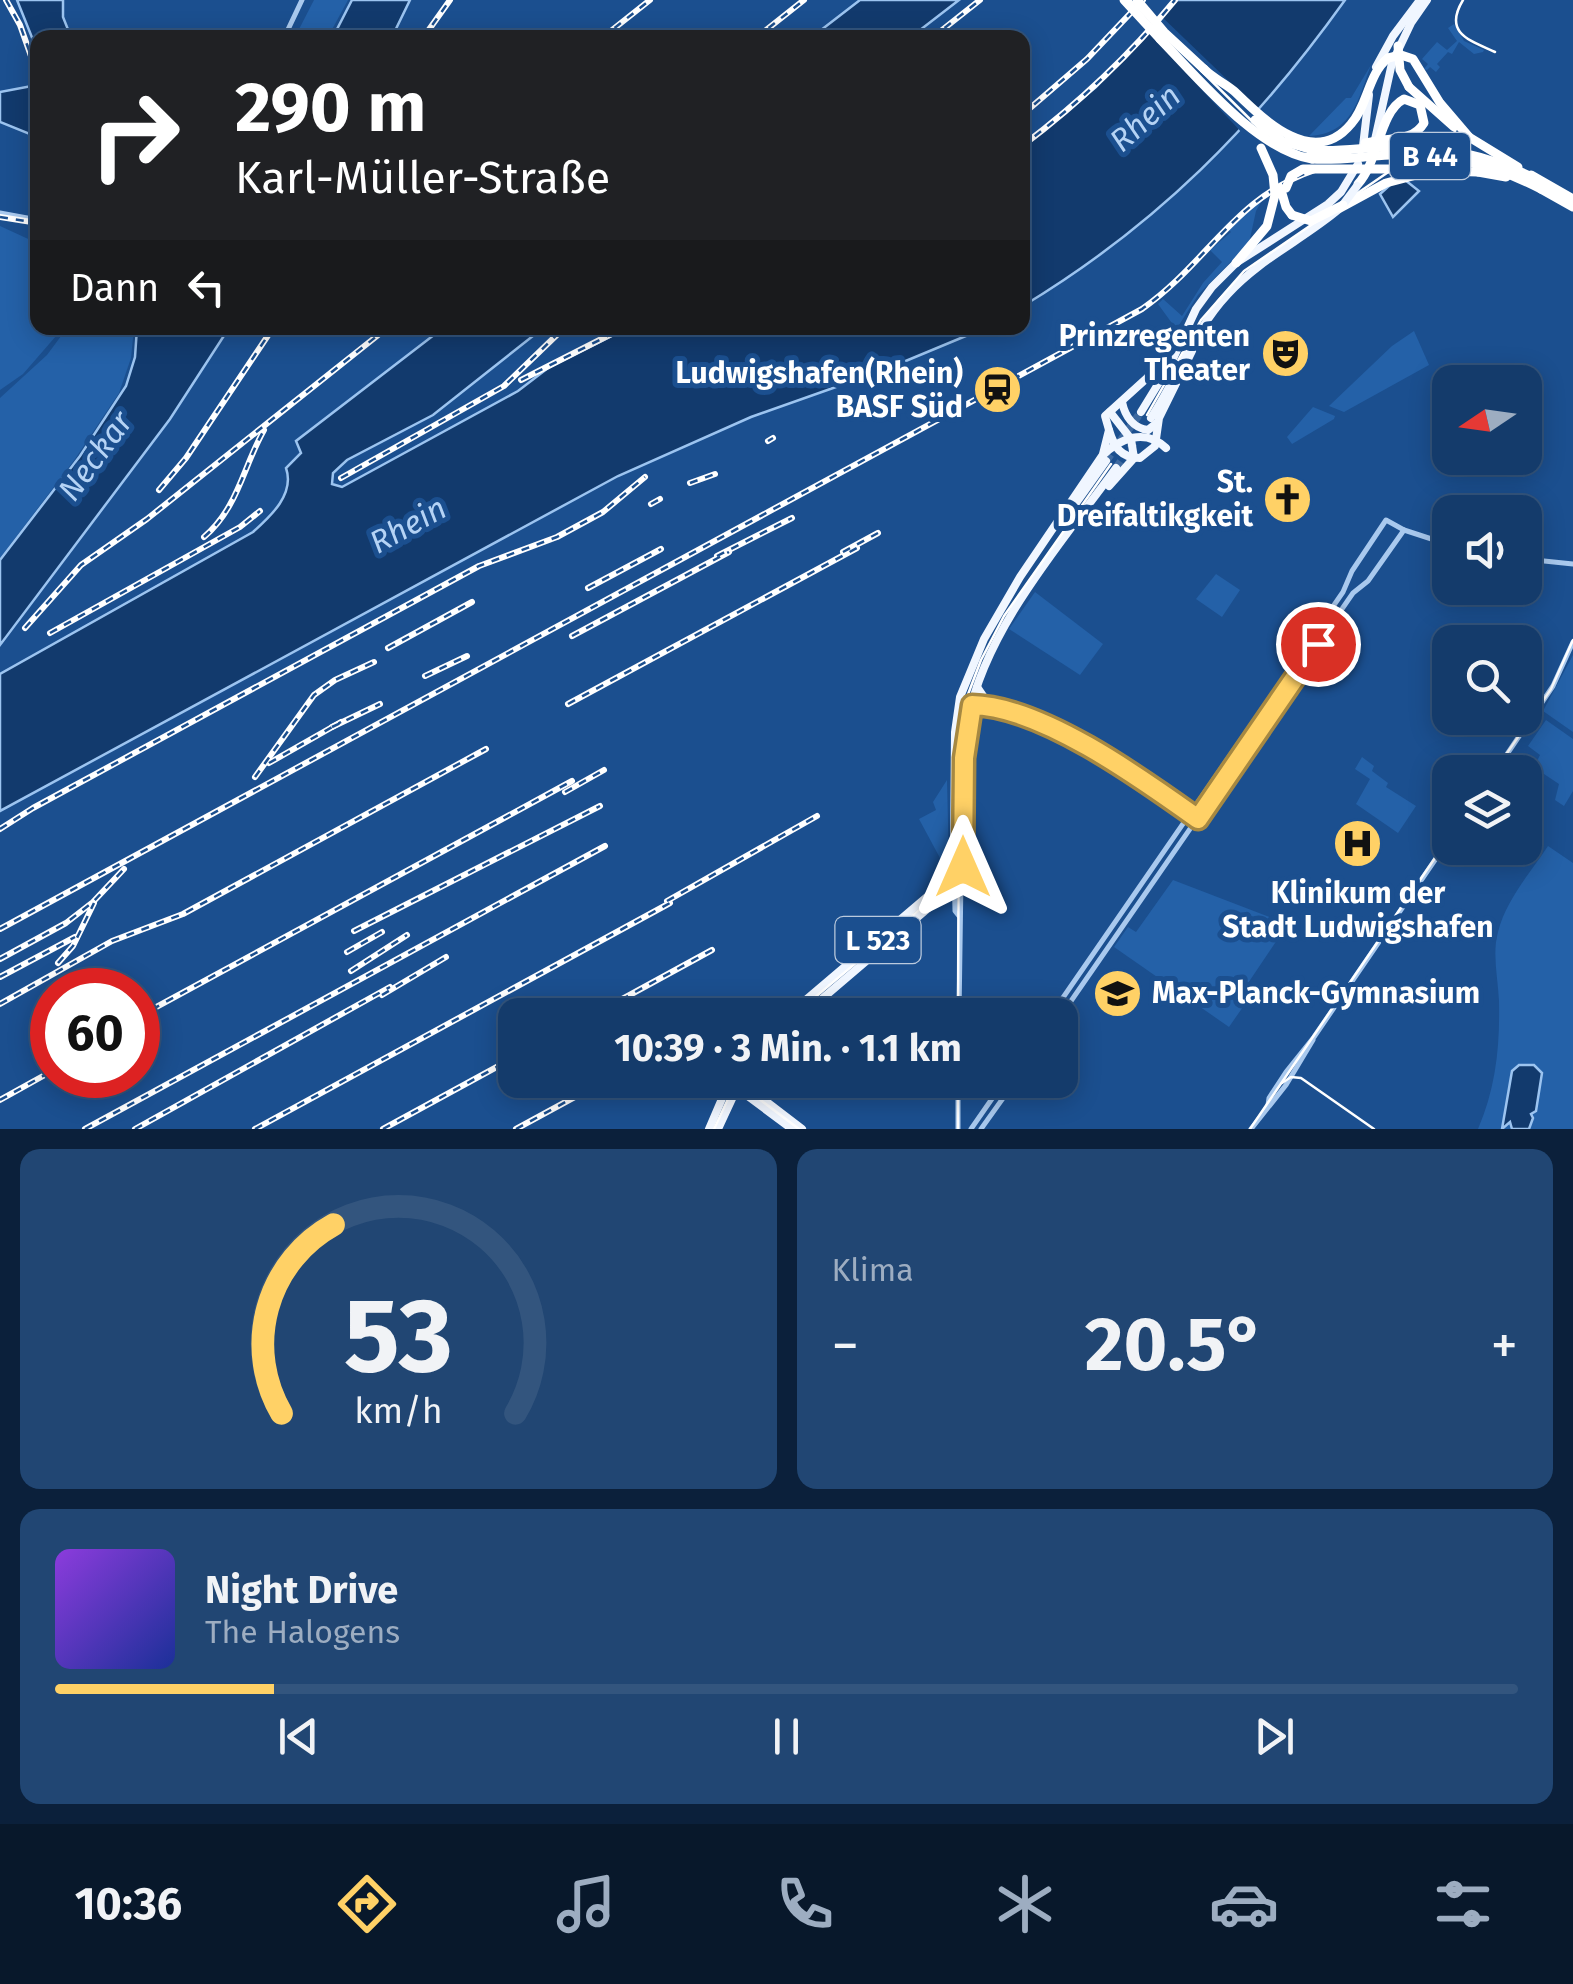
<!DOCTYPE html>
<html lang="de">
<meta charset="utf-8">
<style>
:root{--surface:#143b6b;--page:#214673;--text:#f1f3f6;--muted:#9dadc1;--line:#33557e;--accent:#ffd166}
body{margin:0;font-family:"Fira Sans",sans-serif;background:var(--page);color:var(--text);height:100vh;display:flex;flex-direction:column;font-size:38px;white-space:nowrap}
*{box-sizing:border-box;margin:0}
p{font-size:32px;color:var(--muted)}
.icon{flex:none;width:55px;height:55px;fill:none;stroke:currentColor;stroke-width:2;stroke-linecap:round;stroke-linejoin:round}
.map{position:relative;height:1129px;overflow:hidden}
.sheet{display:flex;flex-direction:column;gap:20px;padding:20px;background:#0b203b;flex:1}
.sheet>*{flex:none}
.banner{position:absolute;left:30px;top:30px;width:1000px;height:305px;border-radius:20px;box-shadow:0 5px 25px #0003,0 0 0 2px var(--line);background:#202124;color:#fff;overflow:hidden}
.needle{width:65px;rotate:257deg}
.fabs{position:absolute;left:1432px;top:365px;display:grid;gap:20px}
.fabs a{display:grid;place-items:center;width:110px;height:110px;border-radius:20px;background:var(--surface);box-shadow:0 5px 25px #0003,0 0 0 2px var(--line);font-size:50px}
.speed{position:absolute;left:30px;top:968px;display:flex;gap:20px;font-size:50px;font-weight:700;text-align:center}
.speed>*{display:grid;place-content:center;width:130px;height:130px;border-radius:50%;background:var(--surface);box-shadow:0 5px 25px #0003,0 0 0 2px var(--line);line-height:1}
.speed .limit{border:15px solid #d22;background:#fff;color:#111}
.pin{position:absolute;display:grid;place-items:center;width:85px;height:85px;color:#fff;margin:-42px;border:5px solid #fff;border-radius:50%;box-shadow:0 2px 10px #0007}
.me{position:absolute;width:110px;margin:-55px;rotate:0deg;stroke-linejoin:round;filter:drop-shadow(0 0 8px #0008)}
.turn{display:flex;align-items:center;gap:35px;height:210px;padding:0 40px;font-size:45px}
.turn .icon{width:130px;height:130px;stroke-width:2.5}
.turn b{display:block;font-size:70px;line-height:85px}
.then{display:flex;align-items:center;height:95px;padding:0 40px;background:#0003;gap:20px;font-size:38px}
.big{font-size:75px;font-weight:700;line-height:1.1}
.sheet .card{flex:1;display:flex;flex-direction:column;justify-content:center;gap:15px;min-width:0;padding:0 35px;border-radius:20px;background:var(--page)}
.sheet .dial{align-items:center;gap:0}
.dial svg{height:260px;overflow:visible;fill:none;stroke:var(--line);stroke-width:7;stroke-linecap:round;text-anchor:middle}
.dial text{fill:var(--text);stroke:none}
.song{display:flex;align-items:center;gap:30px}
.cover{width:120px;height:120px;border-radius:15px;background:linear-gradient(135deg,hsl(270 70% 55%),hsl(230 70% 35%))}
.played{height:10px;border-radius:5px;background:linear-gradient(90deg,var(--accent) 15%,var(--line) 15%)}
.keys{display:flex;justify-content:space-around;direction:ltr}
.heat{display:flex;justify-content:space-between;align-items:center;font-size:55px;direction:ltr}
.sheet .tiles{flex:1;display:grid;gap:20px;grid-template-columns:1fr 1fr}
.card:last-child{grid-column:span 2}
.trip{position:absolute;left:498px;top:998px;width:580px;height:100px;border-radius:20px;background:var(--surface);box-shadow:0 5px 25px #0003,0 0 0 2px var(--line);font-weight:700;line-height:100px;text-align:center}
.tabs{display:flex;height:160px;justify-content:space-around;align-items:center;background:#08182b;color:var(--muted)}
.tabs .icon{width:70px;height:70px}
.tabs .selected{color:var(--accent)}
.tabs b{font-size:45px;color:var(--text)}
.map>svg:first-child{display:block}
.green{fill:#2461a8}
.water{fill:#123a6d;stroke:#9cc4f0;stroke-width:2.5}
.pier{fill:#1b4f8f}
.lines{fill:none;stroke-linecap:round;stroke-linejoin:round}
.major-tunnel{stroke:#3d69a0;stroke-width:8;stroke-dasharray:8 4;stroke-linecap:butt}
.minor{stroke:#a9c9ee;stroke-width:5}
.major{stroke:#f0f6ff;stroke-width:8}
.highway{stroke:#fff;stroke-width:9}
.tram{stroke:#fff;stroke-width:2.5}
.rail-casing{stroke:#fff;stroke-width:6}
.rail{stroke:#1b4f8f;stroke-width:2.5;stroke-dasharray:8;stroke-linecap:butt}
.major-bridge{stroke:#f0f6ff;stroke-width:8}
.highway-bridge{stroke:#fff;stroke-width:9}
.route-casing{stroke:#a68842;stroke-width:25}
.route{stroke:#ffd166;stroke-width:18}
.labels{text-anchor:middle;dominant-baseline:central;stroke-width:10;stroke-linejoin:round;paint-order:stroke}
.shield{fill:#1b4f8f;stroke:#bbcadd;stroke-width:2.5}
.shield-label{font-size:28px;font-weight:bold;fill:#fff}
.poi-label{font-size:30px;font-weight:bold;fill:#fff;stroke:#1b4f8f;text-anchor:end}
.water-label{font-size:32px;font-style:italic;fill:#b5d3f5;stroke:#1b4f8f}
</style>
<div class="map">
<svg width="1573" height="1129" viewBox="0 0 1573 1129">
<rect width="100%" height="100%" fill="#1b4f8f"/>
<!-- green -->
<g class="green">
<path d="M314 0H348L328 37H295Z"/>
<path d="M1454 24 1464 41 1484 50 1483 52 1474 54 1459 42 1452 54 1448 52 1437 64 1440 67 1436 72 1430 67 1427 70 1424 69 1428 64 1422 59 1437 42 1447 50 1457 41 1448 28Z"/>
<path d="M1371 65C1358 99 1353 134 1309 136L1346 98H1351Z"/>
<path d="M1265 195 1256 211 1249 243 1198 295 1157 360 1155 358 1174 326 1158 304 1163 299 1182 316 1203 283 1222 262 1210 250 1231 232 1228 229Z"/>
<path d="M0 226 37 243 38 328H63L23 374 0 390Z"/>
<path d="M67 328H134L131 358 119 393 75 459 0 558V398L47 355Z"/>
<path d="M1414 331 1429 365 1344 412 1329 406 1392 346Z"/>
<path d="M1313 407 1335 416 1334 419 1292 444 1287 437Z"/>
<path d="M1216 574 1240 590 1222 617 1196 599Z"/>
<path d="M1035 592 1103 644 1080 675 1009 629Z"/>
<path d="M1573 655V732L1543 711Z"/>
<path d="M1546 720 1573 739V791L1564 806 1555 800 1559 784 1544 774 1540 779 1530 775 1540 755 1528 746Z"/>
<path d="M1362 757 1374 766 1372 771 1388 783 1386 787 1416 806 1398 833 1356 804 1370 779 1355 769Z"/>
<path d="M947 780 949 865 947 871 919 819 936 810 933 802Z"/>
<path d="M1548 846 1573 863V1129H1478C1496 1087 1500 1046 1499 1001 1498 978 1492 954 1498 932 1506 900 1530 873 1548 846Z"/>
<path d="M1173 880 1272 918 1266 928 1279 937 1238 998 1245 1004 1229 1027 1114 947 1128 927 1136 932Z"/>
</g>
<!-- water -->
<g class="water">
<path d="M17 0H63V17L71 37 38 38 37 50Z"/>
<path d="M352 0H410L392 37H333Z"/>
<path d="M860 0H959L911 37H812Z"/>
<path d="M1177 0H1345C1255 126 1157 225 1023 306L1022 146 1096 87Z"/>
<path d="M37 85V137L0 122V92Z"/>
<path d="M1400 176 1419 191 1393 217 1380 194Z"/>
<path d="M137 328H229L170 419 0 645V560L80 456 126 386 135 357Z"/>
<path d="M443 328H543L433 415 347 460 333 473 332 484 342 487 518 391 548 368 628 328H985L884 370 751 417 618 476 0 811V674L253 532C271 516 295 494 286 468L301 453 296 441Z"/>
<path d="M1519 1065H1534L1542 1073 1536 1111 1531 1114 1533 1118 1529 1129H1512L1510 1122 1502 1129 1512 1071Z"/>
</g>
<!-- pier -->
<path class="pier" d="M1159 14 1263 114 1244 135 1145 29Z"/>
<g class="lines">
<!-- major-tunnel -->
<g class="major-tunnel">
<path d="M1106 461 1141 412"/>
<path d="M1116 468 1134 443"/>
</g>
<!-- minor -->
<g class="minor">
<path d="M284 38 302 0"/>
<path d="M0 213 38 220"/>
<path d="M1525 559 1573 564"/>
<path d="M958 707C1026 697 1135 775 1191 814"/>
<path d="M1495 772 1553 686 1573 642"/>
<path d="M954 866 955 911 959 916"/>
<path d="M959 1015 961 878"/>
<path d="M1051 1015 1343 592 1352 571 1386 520 1404 530 1450 545"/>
<path d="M1060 1017 1353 593 1368 581 1404 530"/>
<path d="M958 1080V1129"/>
<path d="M1268 1105 1269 1098 1286 1072 1314 1037 1450 838"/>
<path d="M971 1129 1005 1080"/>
<path d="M981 1129 1016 1080"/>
<path d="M1251 1129 1286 1085 1313 1040"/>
</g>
<!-- major -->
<g class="major">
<path d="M1376 67 1393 36 1420 0"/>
<path d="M1374 144 1392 63 1411 23 1427 0"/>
<path d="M1363 146 1369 95"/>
<path d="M1122 402C1125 416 1133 428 1148 430L1157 423"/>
<path d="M1110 412 1131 439 1134 458"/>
<path d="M1141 412 1171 363 1196 309 1212 287 1236 263 1328 204 1341 192 1358 164"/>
<path d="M1151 418C1178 377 1194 330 1228 294 1260 259 1302 240 1338 210"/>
<path d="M1109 430C1114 447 1121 458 1140 458L1155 446 1159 418 1192 351"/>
<path d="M1103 454 1109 430 1105 416 1147 378 1179 334"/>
<path d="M1109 486 1134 458"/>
<path d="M1071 510 1106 461"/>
<path d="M977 687 990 706"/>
<path d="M788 1015 948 879 954 866 955 732 960 697 984 639 1020 577 1102 456C1120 438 1145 428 1166 448"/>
<path d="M803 1015 960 881 963 867C963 818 959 768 968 720 985 629 1063 541 1116 468"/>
<path d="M741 1082 802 1129"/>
<path d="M737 1088 792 1129"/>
<path d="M709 1129 730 1080"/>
<path d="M718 1129 737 1088"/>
</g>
<!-- highway -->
<g class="highway">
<path d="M1160 39C1199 79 1257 150 1312 159"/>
<path d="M1398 46 1400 70 1409 87"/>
<path d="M1204 69C1214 79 1223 82 1234 91 1262 118 1313 170 1351 124 1368 105 1368 74 1388 58"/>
<path d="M1255 120 1282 141 1313 150"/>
<path d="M1469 137 1518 167"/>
<path d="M1444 171 1478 172"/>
<path d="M1531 175 1573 199"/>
<path d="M1358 184C1379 161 1379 112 1404 99L1420 105 1424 123C1415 138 1399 138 1383 140"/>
<path d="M1541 189 1573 207"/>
<path d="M1281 190 1286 207 1292 215"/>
<path d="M1340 208 1386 183 1428 172"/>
<path d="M1236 263 1267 226 1275 195"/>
</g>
<!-- tram -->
<g class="tram">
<path d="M1130 0 1271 140 1302 154H1348"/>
<path d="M1463 0C1443 33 1469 40 1495 52"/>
<path d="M1147 415 1201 320 1244 271 1400 164 1455 132"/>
<path d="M1494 772 1551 689 1573 640"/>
<path d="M794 1015 950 884 957 876 958 866"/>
<path d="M958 1015 959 750 967 697 981 660 1004 616 1111 464"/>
<path d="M958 1080V1129"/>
<path d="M1282 1083 1291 1077 1301 1078 1374 1129"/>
<path d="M724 1098 734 1089 750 1092 799 1129"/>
<path d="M714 1129 733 1088"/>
<path d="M1250 1129 1450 836"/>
</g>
<defs>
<g id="rail">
<path d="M6 0 20 25 38 76"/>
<path d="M423 38 450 0"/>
<path d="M602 38 650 0"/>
<path d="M756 38 804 0"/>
<path d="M932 38 980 0"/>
<path d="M1022 115 1087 59 1143 0"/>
<path d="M1022 146C1079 103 1130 55 1175 0"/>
<path d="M0 217 38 223"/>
<path d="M521 380 623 328"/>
<path d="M768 441 773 438"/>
<path d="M341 478 504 386 564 328"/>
<path d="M690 483 715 474"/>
<path d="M159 490 186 458 273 328"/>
<path d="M651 504 660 499"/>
<path d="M204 537C238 508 243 467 264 430"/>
<path d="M843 552 878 533"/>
<path d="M717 556 792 518"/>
<path d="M588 588 661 549"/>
<path d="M25 628 81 565 147 519 387 328"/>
<path d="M50 633 240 527 260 511"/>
<path d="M572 636 729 552"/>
<path d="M388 648 472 602"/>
<path d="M425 676 467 656"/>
<path d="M568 704 857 548"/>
<path d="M332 727 380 704"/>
<path d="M269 763 341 722"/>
<path d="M255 777 314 695 335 680 374 662"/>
<path d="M565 792 604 770"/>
<path d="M0 829 33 808 479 566 557 537 603 512 645 477"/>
<path d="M667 901 817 816"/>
<path d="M0 929 1142 309C1208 263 1234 197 1315 170"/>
<path d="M354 931 600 806"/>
<path d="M347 952 382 932"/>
<path d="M0 959 66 923 93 902 124 869"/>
<path d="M58 963 73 946 94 903"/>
<path d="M351 971 407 935"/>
<path d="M0 977 75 937"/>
<path d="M382 995 446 957"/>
<path d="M0 1004 112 941 183 914 486 749"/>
<path d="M593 1015 712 950"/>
<path d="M138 1017 572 781"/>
<path d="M0 1100 52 1071"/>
<path d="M85 1129 605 846"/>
<path d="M135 1129 390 987"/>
<path d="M255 1129 670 903"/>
<path d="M383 1129 515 1057"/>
<path d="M516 1129 606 1080"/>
</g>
</defs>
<!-- rail casing -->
<use href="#rail" class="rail-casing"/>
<!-- rail -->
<use href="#rail" class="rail"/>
<!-- major-bridge -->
<path class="major-bridge" d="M1342 206 1357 186"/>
<!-- highway-bridge -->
<g class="highway-bridge">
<path d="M1124 0 1160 39"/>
<path d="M1137 0 1164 32 1204 69"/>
<path d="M1388 58 1401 55 1413 59 1440 103 1469 137"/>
<path d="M1409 87 1454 127"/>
<path d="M1365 143 1383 140"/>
<path d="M1261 148 1273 175 1275 195"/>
<path d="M1313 150C1337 152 1360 148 1383 147 1436 144 1487 155 1534 178"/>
<path d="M1312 159C1338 161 1364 156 1390 155 1445 153 1493 164 1541 189"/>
<path d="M1478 172 1506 177"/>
<path d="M1286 188 1291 176 1303 169H1449"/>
<path d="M1292 215 1311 221 1343 205"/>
</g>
</g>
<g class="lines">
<defs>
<path id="route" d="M963 867 964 758 972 705C1041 706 1142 779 1198 819L1318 644"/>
</defs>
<!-- route casing -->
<use href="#route" class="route-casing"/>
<!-- route -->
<use href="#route" class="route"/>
</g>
<!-- icons -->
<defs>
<symbol id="theatre-disc" viewBox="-11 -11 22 22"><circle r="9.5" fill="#ffd166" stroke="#1b4f8f"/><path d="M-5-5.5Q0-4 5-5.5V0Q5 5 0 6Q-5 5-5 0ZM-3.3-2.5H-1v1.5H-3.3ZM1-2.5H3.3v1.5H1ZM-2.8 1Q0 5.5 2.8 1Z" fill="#111"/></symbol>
<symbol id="station-disc" viewBox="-11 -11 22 22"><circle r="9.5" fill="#ffd166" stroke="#1b4f8f"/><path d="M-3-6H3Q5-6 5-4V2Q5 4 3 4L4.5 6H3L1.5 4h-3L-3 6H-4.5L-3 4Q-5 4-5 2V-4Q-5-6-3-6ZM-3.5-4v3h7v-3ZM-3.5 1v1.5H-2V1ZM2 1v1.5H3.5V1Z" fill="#111"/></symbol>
<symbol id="church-disc" viewBox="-11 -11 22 22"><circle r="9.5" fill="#ffd166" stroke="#1b4f8f"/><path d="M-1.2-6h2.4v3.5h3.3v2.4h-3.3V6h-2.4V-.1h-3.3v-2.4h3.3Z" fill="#111"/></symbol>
<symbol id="hospital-disc" viewBox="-11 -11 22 22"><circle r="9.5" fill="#ffd166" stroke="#1b4f8f"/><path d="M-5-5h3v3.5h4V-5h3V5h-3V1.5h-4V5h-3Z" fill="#111"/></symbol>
<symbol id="school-disc" viewBox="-11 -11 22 22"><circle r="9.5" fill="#ffd166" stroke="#1b4f8f"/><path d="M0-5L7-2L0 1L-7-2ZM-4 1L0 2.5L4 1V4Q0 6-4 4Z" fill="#111"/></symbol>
</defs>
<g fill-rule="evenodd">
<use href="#theatre-disc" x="1258" y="326" width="55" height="55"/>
<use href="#station-disc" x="970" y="362" width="55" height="55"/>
<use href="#church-disc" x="1260" y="472" width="55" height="55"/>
<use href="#hospital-disc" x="1330" y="816" width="55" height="55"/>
<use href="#school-disc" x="1090" y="966" width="55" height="55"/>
</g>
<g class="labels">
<!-- shield labels -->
<g class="shield">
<rect x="1390" y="133" width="80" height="46" rx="8"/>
<rect x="835.5" y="917" width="85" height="46" rx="8"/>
</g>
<g class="shield-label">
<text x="1430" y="156">B 44</text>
<text x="878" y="940">L 523</text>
</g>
<!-- poi labels -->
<g class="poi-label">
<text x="1250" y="336">Prinzregenten<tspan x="1250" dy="34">Theater</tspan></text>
<text x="963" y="373">Ludwigshafen(Rhein)<tspan x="963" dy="34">BASF Süd</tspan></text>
<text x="1253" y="482">St.<tspan x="1253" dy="34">Dreifaltikgkeit</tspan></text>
<text x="1358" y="893" text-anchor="middle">Klinikum der<tspan x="1358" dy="34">Stadt Ludwigshafen</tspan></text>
<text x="1152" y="993" text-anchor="start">Max-Planck-Gymnasium</text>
</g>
<!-- water labels -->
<g class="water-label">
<text transform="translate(1145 118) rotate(-42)">Rhein</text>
<text transform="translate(95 456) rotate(-54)">Neckar</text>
<text transform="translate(408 525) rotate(-29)">Rhein</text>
</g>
</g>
</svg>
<div class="fabs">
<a><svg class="needle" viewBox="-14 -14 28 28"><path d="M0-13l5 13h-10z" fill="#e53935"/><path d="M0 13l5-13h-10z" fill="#9dadc1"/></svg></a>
<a><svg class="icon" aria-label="sound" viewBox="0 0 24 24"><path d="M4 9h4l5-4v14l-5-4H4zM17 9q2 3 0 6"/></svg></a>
<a><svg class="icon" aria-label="search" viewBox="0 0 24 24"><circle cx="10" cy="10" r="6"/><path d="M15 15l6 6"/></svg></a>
<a><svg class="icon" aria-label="layers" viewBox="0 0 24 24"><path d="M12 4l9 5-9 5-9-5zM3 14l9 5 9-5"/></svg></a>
</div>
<div class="speed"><div class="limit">60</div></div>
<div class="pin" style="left:1318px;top:644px;background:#d93025"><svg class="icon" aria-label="arrive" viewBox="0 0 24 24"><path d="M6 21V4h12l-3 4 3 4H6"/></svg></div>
<svg class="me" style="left:963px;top:867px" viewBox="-20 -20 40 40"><path d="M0-17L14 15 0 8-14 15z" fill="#ffd166" stroke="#fff" stroke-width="4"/></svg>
<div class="trip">10:39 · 3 Min. · 1.1 km</div>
<div class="banner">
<div class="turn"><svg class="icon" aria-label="right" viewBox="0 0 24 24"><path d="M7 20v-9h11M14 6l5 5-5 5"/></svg><div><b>290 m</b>Karl-Müller-Straße</div></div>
<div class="then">Dann<svg class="icon" aria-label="left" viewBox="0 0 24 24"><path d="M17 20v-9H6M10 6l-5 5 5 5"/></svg></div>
</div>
</div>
<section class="sheet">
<div class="tiles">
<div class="card dial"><svg viewBox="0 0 100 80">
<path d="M14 69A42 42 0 1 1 86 69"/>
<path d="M14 69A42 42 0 0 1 30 11" stroke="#ffd166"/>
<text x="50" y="56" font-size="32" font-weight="700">53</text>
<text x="50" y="72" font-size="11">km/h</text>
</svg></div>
<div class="card"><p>Klima</p>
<div class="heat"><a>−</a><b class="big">20.5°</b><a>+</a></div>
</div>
<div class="card">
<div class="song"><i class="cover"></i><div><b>Night Drive</b><p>The Halogens</p></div></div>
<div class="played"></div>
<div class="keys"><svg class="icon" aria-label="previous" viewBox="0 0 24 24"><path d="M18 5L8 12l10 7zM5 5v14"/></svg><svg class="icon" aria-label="pause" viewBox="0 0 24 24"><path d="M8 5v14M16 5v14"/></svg><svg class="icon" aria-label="next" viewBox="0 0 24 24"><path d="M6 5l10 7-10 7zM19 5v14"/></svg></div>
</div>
</div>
</section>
<nav class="tabs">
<b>10:36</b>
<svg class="icon selected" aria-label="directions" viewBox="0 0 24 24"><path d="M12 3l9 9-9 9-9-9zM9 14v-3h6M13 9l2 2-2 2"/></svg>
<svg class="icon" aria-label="music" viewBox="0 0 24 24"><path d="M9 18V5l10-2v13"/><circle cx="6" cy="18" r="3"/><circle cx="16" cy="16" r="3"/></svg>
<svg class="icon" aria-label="phone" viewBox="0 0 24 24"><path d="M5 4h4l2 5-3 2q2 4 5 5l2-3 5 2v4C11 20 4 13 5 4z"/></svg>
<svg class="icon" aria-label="climate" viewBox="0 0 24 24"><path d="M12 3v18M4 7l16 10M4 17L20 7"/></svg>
<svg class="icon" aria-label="car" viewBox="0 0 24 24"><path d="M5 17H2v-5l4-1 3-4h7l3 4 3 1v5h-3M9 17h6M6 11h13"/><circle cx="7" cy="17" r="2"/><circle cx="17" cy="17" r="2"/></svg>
<svg class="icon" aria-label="filters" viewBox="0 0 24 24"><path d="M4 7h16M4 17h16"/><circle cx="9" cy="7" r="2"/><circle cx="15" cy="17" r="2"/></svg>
</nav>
